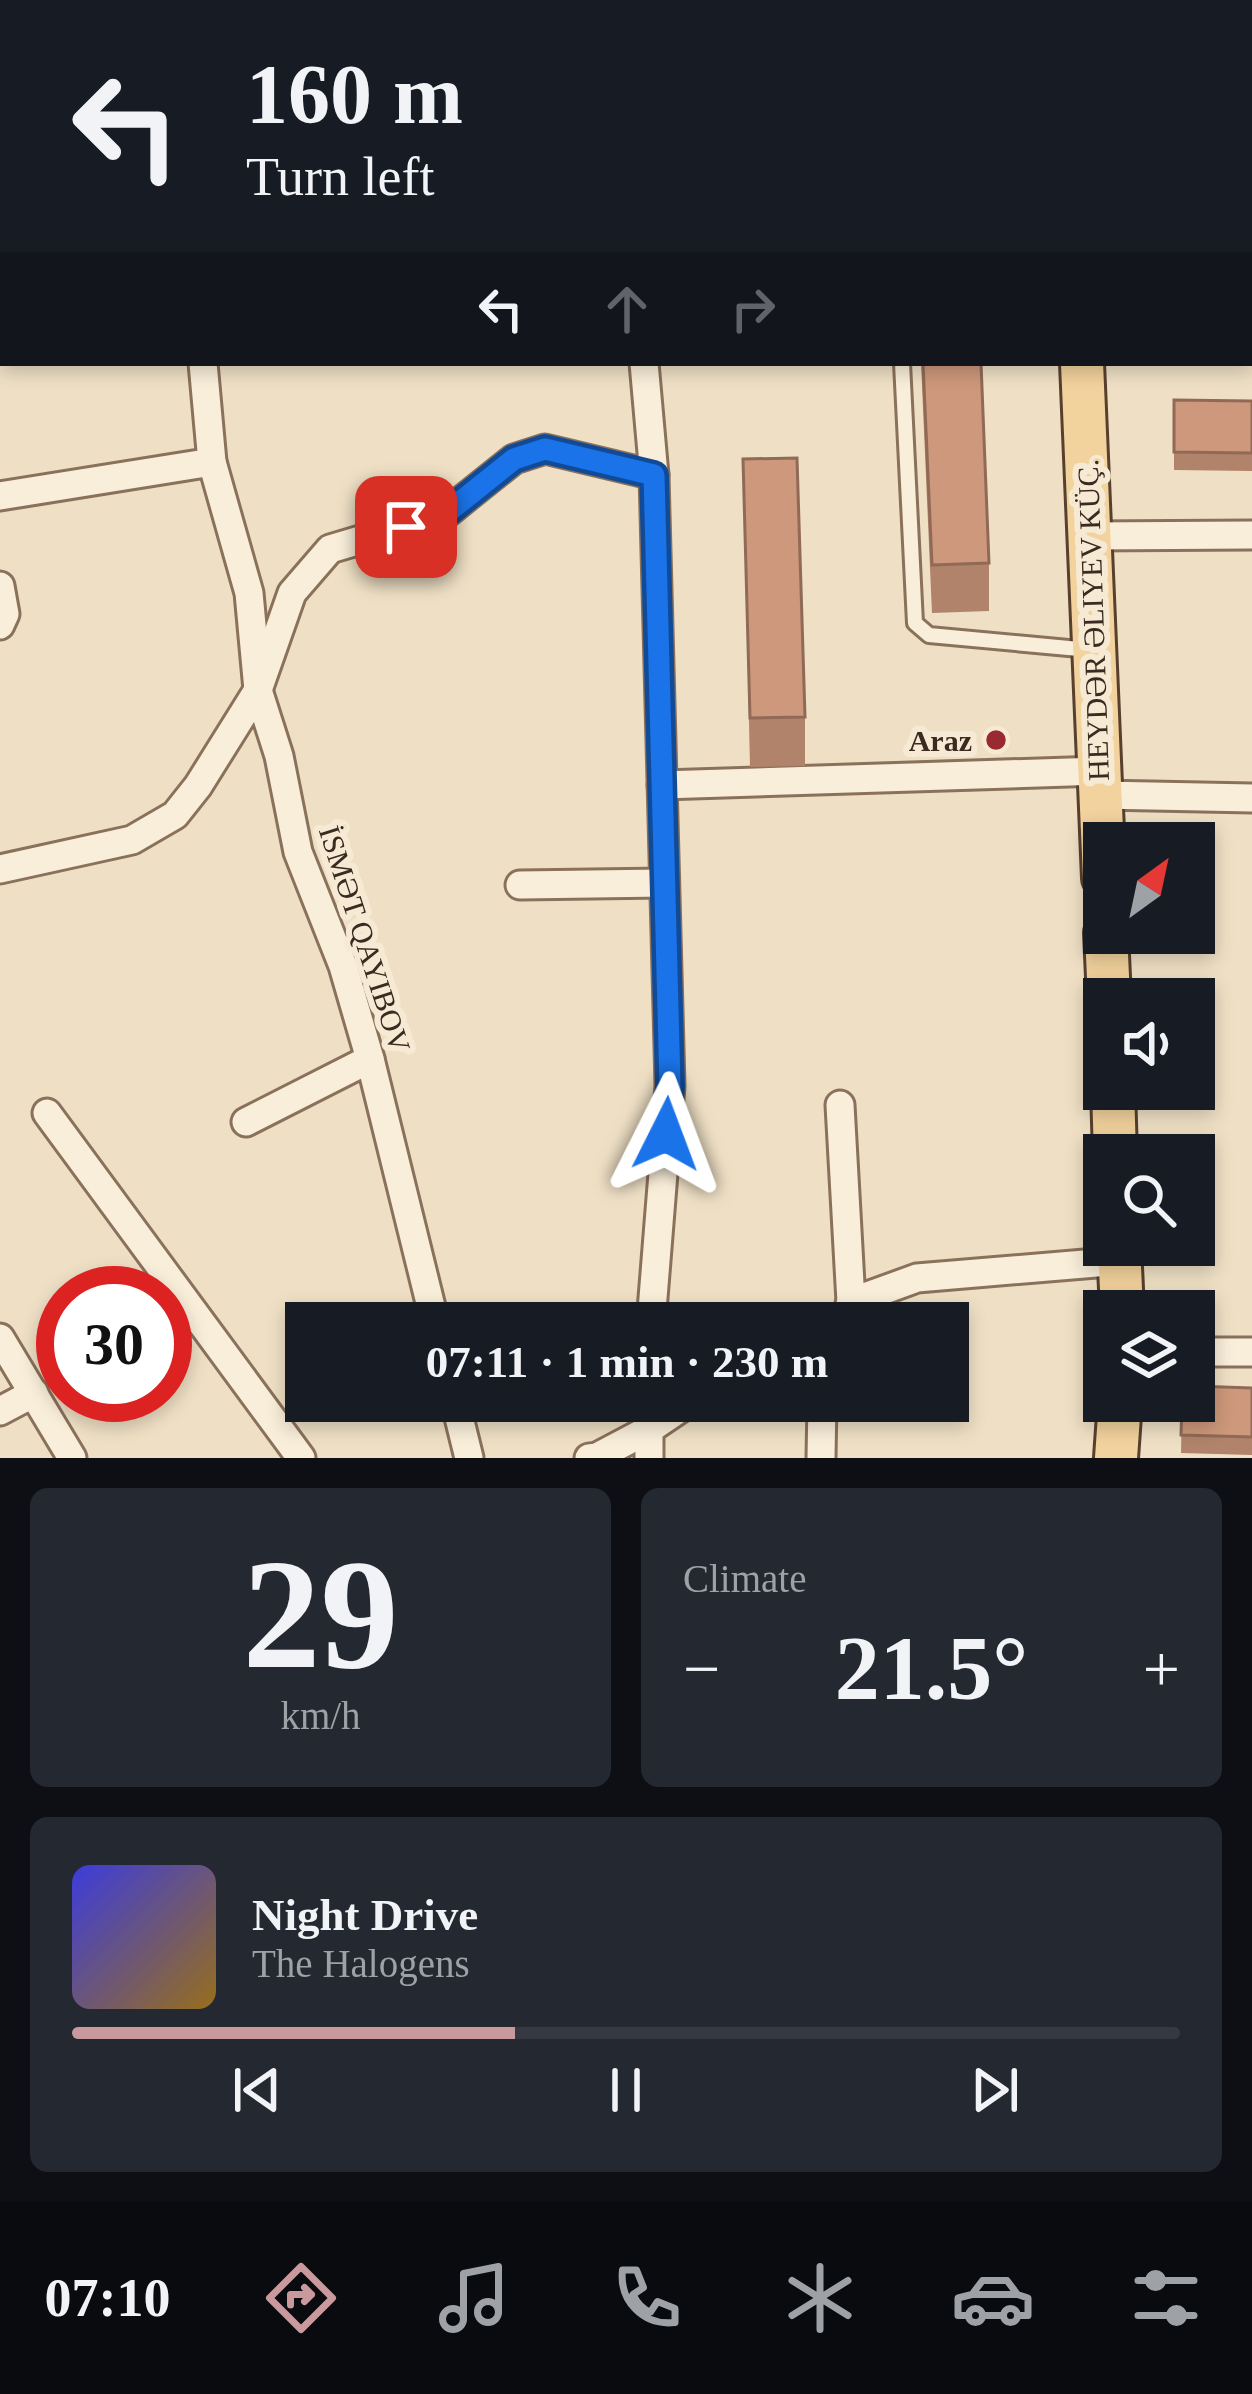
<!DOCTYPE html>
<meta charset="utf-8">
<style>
:root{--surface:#171b24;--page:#242831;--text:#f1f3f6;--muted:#9ea1a6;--line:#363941;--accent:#ca999e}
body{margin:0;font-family:"Times New Roman",serif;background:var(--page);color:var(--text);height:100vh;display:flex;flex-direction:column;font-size:45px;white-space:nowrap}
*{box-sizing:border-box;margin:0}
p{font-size:39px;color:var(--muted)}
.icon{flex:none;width:66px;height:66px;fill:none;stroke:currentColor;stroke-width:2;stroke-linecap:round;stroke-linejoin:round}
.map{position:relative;height:1458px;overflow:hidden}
.details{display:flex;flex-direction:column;gap:30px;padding:30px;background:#0d0f14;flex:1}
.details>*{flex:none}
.guide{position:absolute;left:0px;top:0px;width:1254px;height:366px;box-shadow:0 6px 18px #0003;background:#171b24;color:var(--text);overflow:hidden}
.needle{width:78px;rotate:33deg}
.tools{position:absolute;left:1083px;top:822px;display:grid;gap:24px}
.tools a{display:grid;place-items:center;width:132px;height:132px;border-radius:0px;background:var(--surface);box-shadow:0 6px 18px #0003;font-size:60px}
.speed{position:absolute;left:36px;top:1266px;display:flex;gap:24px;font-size:60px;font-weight:700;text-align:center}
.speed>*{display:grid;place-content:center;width:156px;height:156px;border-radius:50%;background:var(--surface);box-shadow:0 6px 18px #0003;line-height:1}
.speed .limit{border:18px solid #d22;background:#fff;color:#111}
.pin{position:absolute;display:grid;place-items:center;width:102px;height:102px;color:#fff;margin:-51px;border-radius:24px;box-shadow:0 6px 18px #0006}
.me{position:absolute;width:132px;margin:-66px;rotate:3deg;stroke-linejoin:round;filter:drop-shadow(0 0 9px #0008)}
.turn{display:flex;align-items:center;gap:42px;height:252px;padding:0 48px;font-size:54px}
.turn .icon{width:156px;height:156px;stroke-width:2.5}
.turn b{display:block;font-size:84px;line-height:102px}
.lanes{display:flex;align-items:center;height:114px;padding:0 48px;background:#0003;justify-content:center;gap:60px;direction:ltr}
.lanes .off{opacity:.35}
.big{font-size:90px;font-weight:700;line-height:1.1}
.details .card{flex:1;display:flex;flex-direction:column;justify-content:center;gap:18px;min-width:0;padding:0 42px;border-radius:18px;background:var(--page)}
.details .dial{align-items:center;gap:0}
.dial b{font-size:156px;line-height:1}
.song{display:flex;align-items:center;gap:36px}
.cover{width:144px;height:144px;border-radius:18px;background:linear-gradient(135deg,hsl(240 70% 55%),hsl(40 70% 35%))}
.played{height:12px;border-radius:6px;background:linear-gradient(90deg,var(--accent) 40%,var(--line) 40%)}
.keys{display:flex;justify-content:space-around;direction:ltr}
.heat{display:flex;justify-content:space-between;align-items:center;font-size:66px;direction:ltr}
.details .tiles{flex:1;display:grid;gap:30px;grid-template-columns:1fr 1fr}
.card:last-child{grid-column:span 2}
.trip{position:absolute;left:285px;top:1302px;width:684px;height:120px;border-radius:0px;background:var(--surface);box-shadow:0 6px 18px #0003;font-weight:700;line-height:120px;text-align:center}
.dock{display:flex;height:192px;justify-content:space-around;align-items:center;background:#090b0e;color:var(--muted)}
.dock .icon{width:84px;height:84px}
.dock .active{color:var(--accent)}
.dock b{font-size:54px;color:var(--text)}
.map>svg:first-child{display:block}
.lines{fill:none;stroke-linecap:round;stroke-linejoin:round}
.service-casing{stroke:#8a715b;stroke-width:20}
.minor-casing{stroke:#8a715b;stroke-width:33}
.tertiary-casing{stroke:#8a715b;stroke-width:39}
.primary-casing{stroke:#58402f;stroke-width:48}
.path{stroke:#8a715b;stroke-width:4.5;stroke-dasharray:9 6;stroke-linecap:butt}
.service{stroke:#f9eed9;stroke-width:14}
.minor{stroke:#f9eed9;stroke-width:27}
.tertiary{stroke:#f9eed9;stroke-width:33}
.primary{stroke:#f2d29d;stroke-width:42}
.wall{fill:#b0836a}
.building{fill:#cd987b;stroke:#906a56;stroke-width:3}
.route-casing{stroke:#114b97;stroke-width:30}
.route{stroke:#1a73e8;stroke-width:21}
.poi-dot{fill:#9a2a32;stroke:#f6ead5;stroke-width:4.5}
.labels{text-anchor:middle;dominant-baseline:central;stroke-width:12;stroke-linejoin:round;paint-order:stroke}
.street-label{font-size:30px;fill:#3a2a1f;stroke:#f6ead5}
.poi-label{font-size:30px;font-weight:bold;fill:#3a2a1f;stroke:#f6ead5;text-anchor:end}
</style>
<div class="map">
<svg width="1252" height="1458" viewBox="0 0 1252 1458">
<rect width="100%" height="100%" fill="#efe0c5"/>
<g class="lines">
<defs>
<g id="service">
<path d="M1251 201H1252"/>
<path d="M1251 323H1252"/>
<path d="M902 363 915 623 929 635 1090 650"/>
</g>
<g id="minor">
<path d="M142 3V0"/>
<path d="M203 363 212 462 249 593 258 690 279 756 298 852 343 966 370 1059 435 1323"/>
<path d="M644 363 654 475 670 1086 651 1323"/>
<path d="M0 496 212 462"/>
<path d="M1090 536 1252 535"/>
<path d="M0 586 5 614 0 625"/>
<path d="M662 785 1100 771"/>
<path d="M1101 795 1252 798"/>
<path d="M0 869 132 840 175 815 198 786 258 690 292 593 330 549 444 515 514 459 545 449 654 475"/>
<path d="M520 885 664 883"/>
<path d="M840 1105 851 1302"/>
<path d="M47 1113 301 1458"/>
<path d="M246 1122 370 1059"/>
<path d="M843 1323 851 1302 917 1278 1120 1261"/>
<path d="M0 1338 72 1458"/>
<path d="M1194 1352H1252"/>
<path d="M455 1401 469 1458"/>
<path d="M0 1411 34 1393"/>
<path d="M589 1458 597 1457 648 1430 691 1401"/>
<path d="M649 1458V1401"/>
<path d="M821 1458 822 1401"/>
</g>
<path id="tertiary" d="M517 0 531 3"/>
<g id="primary">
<path d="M1062 0V3"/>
<path d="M1082 363 1104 878"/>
<path d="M1106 933 1109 999"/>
<path d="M1113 1089 1115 1155"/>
<path d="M1119 1245 1122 1311"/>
<path d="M1116 1458 1120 1401"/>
</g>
</defs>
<!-- service casing -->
<use href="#service" class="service-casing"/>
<!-- minor casing -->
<use href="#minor" class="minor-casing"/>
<!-- tertiary casing -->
<use href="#tertiary" class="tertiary-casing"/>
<!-- primary casing -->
<use href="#primary" class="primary-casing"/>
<!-- path -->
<path class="path" d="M1251 66H1252"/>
<!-- service -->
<use href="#service" class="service"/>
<!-- minor -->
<use href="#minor" class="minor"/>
<!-- tertiary -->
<use href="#tertiary" class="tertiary"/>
<!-- primary -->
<use href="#primary" class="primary"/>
</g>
<!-- wall -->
<g class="wall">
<path d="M633 0H797V3H647Z"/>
<path d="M813 0H955L954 3H813Z"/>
<path d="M921 363H981L989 563V611L932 613Z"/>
<path d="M1174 400 1252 401V471L1174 470Z"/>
<path d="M743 459 805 717V766L750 767Z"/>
<path d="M1252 1388V1455L1181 1453 1182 1401Z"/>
</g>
<!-- building -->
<g class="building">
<path d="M677 0H796L795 3H691Z"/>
<path d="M828 0H953L952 3H842Z"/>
<path d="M1251 214 1252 215V271H1251Z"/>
<path d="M923 363H981L989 563 932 565Z"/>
<path d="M1174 400 1252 401V453L1174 452Z"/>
<path d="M797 458 805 717 750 718 743 459Z"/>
<path d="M1194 1386 1252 1388V1437L1181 1435 1182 1401H1194Z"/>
</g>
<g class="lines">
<defs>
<path id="route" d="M406 527 444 515 514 459 545 449 654 475 670 1086 666 1134"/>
</defs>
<!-- route casing -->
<use href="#route" class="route-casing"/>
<!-- route -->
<use href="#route" class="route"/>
</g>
<!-- markers -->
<circle class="poi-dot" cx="996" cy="740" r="12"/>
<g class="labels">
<!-- street labels -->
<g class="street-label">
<text transform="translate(1093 620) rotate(-92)">HEYDƏR ƏLIYEV KÜÇ.</text>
<text transform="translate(365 939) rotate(72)">İSMƏT QAYIBOV</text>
</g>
<!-- poi labels -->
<g class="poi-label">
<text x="972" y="740">Araz</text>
</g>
</g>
</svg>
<div class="tools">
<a><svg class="needle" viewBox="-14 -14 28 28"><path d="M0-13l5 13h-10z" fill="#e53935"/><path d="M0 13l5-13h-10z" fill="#9ea1a6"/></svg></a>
<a><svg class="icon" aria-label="sound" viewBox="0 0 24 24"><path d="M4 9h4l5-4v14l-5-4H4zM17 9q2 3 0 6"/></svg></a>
<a><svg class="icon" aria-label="search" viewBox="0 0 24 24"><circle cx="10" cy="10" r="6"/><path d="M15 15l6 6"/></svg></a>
<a><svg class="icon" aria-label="layers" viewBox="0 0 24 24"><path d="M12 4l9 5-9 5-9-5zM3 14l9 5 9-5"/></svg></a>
</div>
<div class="speed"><div class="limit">30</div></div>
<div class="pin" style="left:406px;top:527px;background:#d93025"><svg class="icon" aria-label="arrive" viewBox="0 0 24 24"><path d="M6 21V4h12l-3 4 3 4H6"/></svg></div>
<svg class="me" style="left:666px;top:1134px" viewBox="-20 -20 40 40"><path d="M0-17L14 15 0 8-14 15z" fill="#1a73e8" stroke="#fff" stroke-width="4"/></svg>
<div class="trip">07:11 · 1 min · 230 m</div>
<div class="guide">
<div class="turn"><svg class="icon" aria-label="left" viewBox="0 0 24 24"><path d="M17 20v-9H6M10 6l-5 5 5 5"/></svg><div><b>160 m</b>Turn left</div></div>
<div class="lanes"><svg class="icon" aria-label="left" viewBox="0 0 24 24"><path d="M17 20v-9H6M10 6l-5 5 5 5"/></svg><svg class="icon off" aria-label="ahead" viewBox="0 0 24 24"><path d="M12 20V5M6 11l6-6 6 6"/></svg><svg class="icon off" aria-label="right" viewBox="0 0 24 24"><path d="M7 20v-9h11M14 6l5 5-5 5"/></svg></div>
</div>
</div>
<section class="details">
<div class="tiles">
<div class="card dial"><b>29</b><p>km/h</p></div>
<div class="card"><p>Climate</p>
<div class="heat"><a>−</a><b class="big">21.5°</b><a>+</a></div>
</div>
<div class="card">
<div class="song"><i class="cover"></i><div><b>Night Drive</b><p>The Halogens</p></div></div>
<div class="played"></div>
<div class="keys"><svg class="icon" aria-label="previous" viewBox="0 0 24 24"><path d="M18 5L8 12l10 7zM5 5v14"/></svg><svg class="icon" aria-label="pause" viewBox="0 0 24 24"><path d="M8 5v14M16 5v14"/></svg><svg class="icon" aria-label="next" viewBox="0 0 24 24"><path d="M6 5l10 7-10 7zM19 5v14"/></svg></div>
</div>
</div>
</section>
<nav class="dock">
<b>07:10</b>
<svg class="icon active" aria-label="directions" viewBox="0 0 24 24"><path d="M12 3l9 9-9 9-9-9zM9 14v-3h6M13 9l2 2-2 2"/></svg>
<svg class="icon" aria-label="music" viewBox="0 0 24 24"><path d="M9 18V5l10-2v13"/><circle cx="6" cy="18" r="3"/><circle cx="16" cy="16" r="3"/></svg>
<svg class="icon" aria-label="phone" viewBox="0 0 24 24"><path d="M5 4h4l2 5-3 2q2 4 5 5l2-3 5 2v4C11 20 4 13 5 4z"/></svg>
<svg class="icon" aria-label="climate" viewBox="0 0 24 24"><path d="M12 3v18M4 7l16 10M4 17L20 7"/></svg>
<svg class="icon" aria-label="car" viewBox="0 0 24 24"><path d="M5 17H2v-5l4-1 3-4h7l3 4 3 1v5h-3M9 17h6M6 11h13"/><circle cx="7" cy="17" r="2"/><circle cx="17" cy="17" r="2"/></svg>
<svg class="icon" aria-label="filters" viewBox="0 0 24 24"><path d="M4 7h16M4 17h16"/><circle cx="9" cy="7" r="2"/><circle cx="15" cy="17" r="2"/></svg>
</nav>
